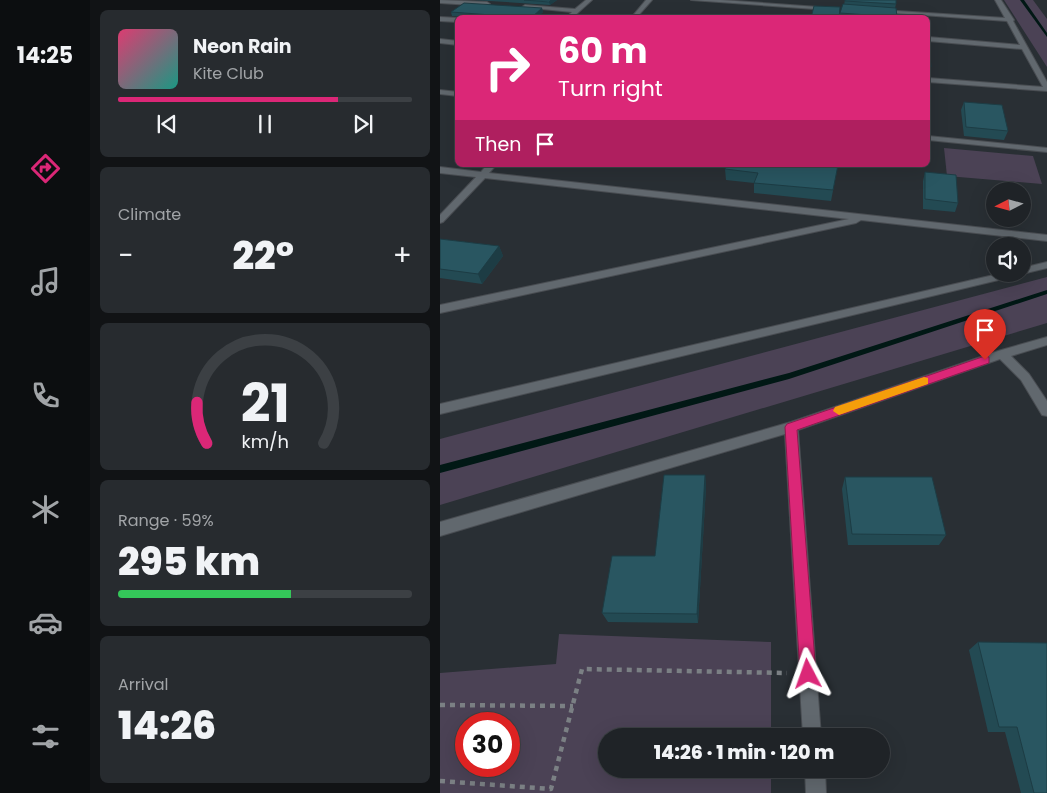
<!DOCTYPE html>
<meta charset="utf-8">
<style>
:root{--surface:#1f2327;--page:#272b2f;--text:#f1f3f6;--muted:#a1a4a7;--line:#3c4044;--accent:#db2777}
body{margin:0;font-family:Poppins,sans-serif;background:var(--page);color:var(--text);height:100vh;display:flex;flex-direction:column;font-size:19px;white-space:nowrap}
*{box-sizing:border-box;margin:0}
p{font-size:16px;color:var(--muted)}
.icon{flex:none;width:28px;height:28px;fill:none;stroke:currentColor;stroke-width:2;stroke-linecap:round;stroke-linejoin:round}
.map{position:relative;flex:1;overflow:hidden}
.side{display:flex;flex-direction:column;gap:10px;padding:10px;background:#111315;width:350px}
.side>*{flex:none}
.hud{position:absolute;left:15px;top:15px;width:475px;height:152px;border-radius:8px;box-shadow:0 5px 20px #0002,0 0 0 1px var(--line);background:#db2777;color:#fff;overflow:hidden}
.needle{width:32px;rotate:264deg}
.controls{position:absolute;left:546px;top:182px;display:grid;gap:10px}
.controls a{display:grid;place-items:center;width:45px;height:45px;border-radius:50%;background:var(--surface);box-shadow:0 5px 20px #0002,0 0 0 1px var(--line);font-size:25px}
.speed{position:absolute;left:15px;top:712px;display:flex;gap:10px;font-size:25px;font-weight:700;text-align:center}
.speed>*{display:grid;place-content:center;width:65px;height:65px;border-radius:50%;background:var(--surface);box-shadow:0 5px 20px #0002,0 0 0 1px var(--line);line-height:1}
.speed .limit{border:8px solid #d22;background:#fff;color:#111}
.pin{position:absolute;display:grid;place-items:center;width:42px;height:42px;color:#fff;margin:-51px -21px;border-radius:50% 50% 50% 0;rotate:-45deg;box-shadow:0 0 5px #0007}
.pin .icon{rotate:45deg}
.me{position:absolute;width:55px;margin:-28px;rotate:356deg;stroke-linejoin:round;filter:drop-shadow(0 0 4px #0008)}
.turn{display:flex;align-items:center;gap:18px;height:105px;padding:0 20px;font-size:22px}
.turn .icon{width:65px;height:65px;stroke-width:2.5}
.turn b{display:block;font-size:35px;line-height:42px}
.then{display:flex;align-items:center;height:48px;padding:0 20px;background:#0003;gap:10px;font-size:19px}
.big{font-size:38px;font-weight:800;line-height:1.1}
.side .widget{flex:1;display:flex;flex-direction:column;justify-content:center;gap:8px;min-width:0;padding:0 18px;border-radius:8px;background:var(--page)}
.side .dial{align-items:center;gap:0}
.dial svg{height:130px;overflow:visible;fill:none;stroke:var(--line);stroke-width:7;stroke-linecap:round;text-anchor:middle}
.dial text{fill:var(--text);stroke:none}
.song{display:flex;align-items:center;gap:15px}
.cover{width:60px;height:60px;border-radius:8px;background:linear-gradient(135deg,hsl(340 70% 55%),hsl(170 70% 35%))}
.played{height:5px;border-radius:2px;background:linear-gradient(90deg,var(--accent) 75%,var(--line) 75%)}
.keys{display:flex;justify-content:space-around;direction:ltr}
.heat{display:flex;justify-content:space-between;align-items:center;font-size:28px;direction:ltr}
.charge{height:8px;border-radius:4px;background:linear-gradient(90deg,#34c759 59%,var(--line) 0)}
.trip{position:absolute;left:158px;top:728px;width:292px;height:50px;border-radius:25px;background:var(--surface);box-shadow:0 5px 20px #0002,0 0 0 1px var(--line);font-weight:800;line-height:50px;text-align:center}
main{display:flex;flex:1;min-height:0}
.dock{display:flex;flex-direction:column;width:90px;justify-content:space-around;align-items:center;background:#0c0e10;color:var(--muted)}
.dock .icon{width:35px;height:35px}
.dock .current{color:var(--accent)}
.dock b{font-size:22px;color:var(--text)}
.map>svg:first-child{display:block}
.green{fill:#4b4255;fill-rule:evenodd}
.lines{fill:none;stroke-linecap:round;stroke-linejoin:round}
.stream{fill:#011815;fill-rule:evenodd}
.street-casing{stroke:#494d52;stroke-width:2}
.path{stroke:#7b8084;stroke-width:4.5;stroke-dasharray:5 5;stroke-linecap:butt}
.street{fill:#61686e;fill-rule:evenodd}
.wall{fill:#234a53}
.shaded-wall{fill:#1d3c44}
.building{fill:#295661;stroke:#1d3c44}
.route{fill:#db2777;stroke:#8e194d}
.slow{fill:#f59e0b}
</style>
<main>
<nav class="dock">
<b>14:25</b>
<svg class="icon current" aria-label="directions" viewBox="0 0 24 24"><path d="M12 3l9 9-9 9-9-9zM9 14v-3h6M13 9l2 2-2 2"/></svg>
<svg class="icon" aria-label="music" viewBox="0 0 24 24"><path d="M9 18V5l10-2v13"/><circle cx="6" cy="18" r="3"/><circle cx="16" cy="16" r="3"/></svg>
<svg class="icon" aria-label="phone" viewBox="0 0 24 24"><path d="M5 4h4l2 5-3 2q2 4 5 5l2-3 5 2v4C11 20 4 13 5 4z"/></svg>
<svg class="icon" aria-label="climate" viewBox="0 0 24 24"><path d="M12 3v18M4 7l16 10M4 17L20 7"/></svg>
<svg class="icon" aria-label="car" viewBox="0 0 24 24"><path d="M5 17H2v-5l4-1 3-4h7l3 4 3 1v5h-3M9 17h6M6 11h13"/><circle cx="7" cy="17" r="2"/><circle cx="17" cy="17" r="2"/></svg>
<svg class="icon" aria-label="filters" viewBox="0 0 24 24"><path d="M4 7h16M4 17h16"/><circle cx="9" cy="7" r="2"/><circle cx="15" cy="17" r="2"/></svg>
</nav>
<section class="side">
<div class="widget">
<div class="song"><i class="cover"></i><div><b>Neon Rain</b><p>Kite Club</p></div></div>
<div class="played"></div>
<div class="keys"><svg class="icon" aria-label="previous" viewBox="0 0 24 24"><path d="M18 5L8 12l10 7zM5 5v14"/></svg><svg class="icon" aria-label="pause" viewBox="0 0 24 24"><path d="M8 5v14M16 5v14"/></svg><svg class="icon" aria-label="next" viewBox="0 0 24 24"><path d="M6 5l10 7-10 7zM19 5v14"/></svg></div>
</div>
<div class="widget"><p>Climate</p>
<div class="heat"><a>−</a><b class="big">22°</b><a>+</a></div>
</div>
<div class="widget dial"><svg viewBox="0 0 100 80">
<path d="M14 69A42 42 0 1 1 86 69"/>
<path d="M14 69A42 42 0 0 1 8 44" stroke="#db2777"/>
<text x="50" y="56" font-size="32" font-weight="700">21</text>
<text x="50" y="72" font-size="11">km/h</text>
</svg></div>
<div class="widget"><p>Range · 59%</p><b class="big">295 km</b><div class="charge"></div></div>
<div class="widget"><p>Arrival</p><b class="big">14:26</b></div>
</section>
<div class="map">
<svg width="607" height="793" viewBox="0 0 607 793">
<rect width="100%" height="100%" fill="#292f34"/>
<!-- green -->
<g class="green">
<path d="M564 0H593L607 19V67Z"/>
<path d="M504 148 593 156 602 184 507 176Z"/>
<path d="M607 277V323L0 505V439Z"/>
<path d="M119 634 331 642V736H166V769H331V793H0V673L116 664ZM26 724H69V766H26Z"/>
</g>
<g class="lines">
<!-- stream -->
<g class="stream">
<path d="M580 0H584L607 33V37Z"/>
<path d="M607 290V294L349 379 0 473V465L349 373Z"/>
</g>
<defs>
<g id="street">
<path d="M0 0 47 2 50 4 47 6 0 3Z"/>
<path d="M146 0H152L132 18 128 16 132 12 82 7 85 5 135 9Z"/>
<path d="M206 0H212L196 18H191Z"/>
<path d="M251 0H281L392 8 389 10Z"/>
<path d="M555 0H561L574 20 573 21 607 82V91L488 82V78L603 87 582 49 488 41V37L580 45 567 21 439 12 442 10 565 18Z"/>
<path d="M0 17 18 18V22L0 21Z"/>
<path d="M0 39 18 41V45L0 43Z"/>
<path d="M0 90 18 92V96L0 94Z"/>
<path d="M488 136 607 148V152L488 140Z"/>
<path d="M47 165H56L49 173 607 235V241L421 220 416 223 0 313V305L409 219 45 178 3 222 0 223V215L36 177 0 173V167L41 172Z"/>
<path d="M607 262V268L582 274H580H582V268Z"/>
<path d="M558 274H576L571 277 0 414V404Z"/>
<path d="M607 337V345L571 356 589 374 607 401V416L602 415 581 380 560 359 358 430 381 736H363L345 434 0 536V522L351 422 558 351Z"/>
<path d="M365 769H385L386 793H366Z"/>
</g>
</defs>
<!-- street casing -->
<use href="#street" class="street-casing"/>
<!-- path -->
<g class="path">
<path d="M0 705 133 706"/>
<path d="M0 781 111 789 142 669 347 673"/>
</g>
<!-- street -->
<use href="#street" class="street"/>
</g>
<!-- wall -->
<g class="wall">
<path d="M34 0H117L110 5Z"/>
<path d="M405 0 456 4 455 8H456L457 18H400V13L404 5Z"/>
<path d="M102 8 103 12 96 18H35L12 16 11 12Z"/>
<path d="M488 20 491 67 489 75H488Z"/>
<path d="M524 102 568 131 564 140 524 136 521 110Z"/>
<path d="M398 165 391 201 314 193V183L286 180 285 169Z"/>
<path d="M485 172 518 203 515 212 483 209V181Z"/>
<path d="M0 239 59 246 63 256 42 284 0 278Z"/>
<path d="M265 475 266 487 258 623 168 622 162 613 215 556Z"/>
<path d="M405 477 506 535 499 545H408L402 489Z"/>
<path d="M538 642 607 793H581L565 732H548L529 650Z"/>
</g>
<!-- shaded-wall -->
<g class="shaded-wall">
<path d="M111 0H117L110 5 109 2Z"/>
<path d="M102 8 103 12 96 18H91Z"/>
<path d="M59 246 63 256 42 284 38 274Z"/>
<path d="M265 475 266 487 258 623 257 614Z"/>
</g>
<!-- building -->
<g class="building">
<path d="M84 0H111L109 2Z"/>
<path d="M405 0H456V4L405 1Z"/>
<path d="M24 3 102 8 91 18 11 12Z"/>
<path d="M403 4 456 8 457 17 400 13Z"/>
<path d="M374 6 400 7 399 18H371Z"/>
<path d="M488 20H489L488 33 491 67 488 66Z"/>
<path d="M524 102 562 105 568 131 526 127Z"/>
<path d="M287 165H398L393 190 314 183 318 173 285 169Z"/>
<path d="M485 172 516 175 518 203 485 199Z"/>
<path d="M0 239 59 246 38 274 0 269Z"/>
<path d="M224 475H265L257 614 162 613 172 556H215Z"/>
<path d="M405 477H492L506 535 412 534Z"/>
<path d="M538 642 607 643V793H594L577 727H559Z"/>
</g>
<!-- route -->
<path class="route" d="M545 356 549 357V363L357 430 376 674 374 679 368 682 362 679 360 674 345 427 347 424Z"/>
<!-- slow -->
<path class="slow" d="M484 377 488 378V384L399 415 393 411 395 407Z"/>
</svg>
<div class="controls">
<a><svg class="needle" viewBox="-14 -14 28 28"><path d="M0-13l5 13h-10z" fill="#e53935"/><path d="M0 13l5-13h-10z" fill="#a1a4a7"/></svg></a>
<a><svg class="icon" aria-label="sound" viewBox="0 0 24 24"><path d="M4 9h4l5-4v14l-5-4H4zM17 9q2 3 0 6"/></svg></a>
</div>
<div class="speed"><div class="limit">30</div></div>
<div class="pin" style="left:545px;top:360px;background:#d93025"><svg class="icon" aria-label="arrive" viewBox="0 0 24 24"><path d="M6 21V4h12l-3 4 3 4H6"/></svg></div>
<svg class="me" style="left:368px;top:674px" viewBox="-20 -20 40 40"><path d="M0-17L14 15 0 8-14 15z" fill="#db2777" stroke="#fff" stroke-width="4"/></svg>
<div class="trip">14:26 · 1 min · 120 m</div>
<div class="hud">
<div class="turn"><svg class="icon" aria-label="right" viewBox="0 0 24 24"><path d="M7 20v-9h11M14 6l5 5-5 5"/></svg><div><b>60 m</b>Turn right</div></div>
<div class="then">Then<svg class="icon" aria-label="arrive" viewBox="0 0 24 24"><path d="M6 21V4h12l-3 4 3 4H6"/></svg></div>
</div>
</div>
</main>
